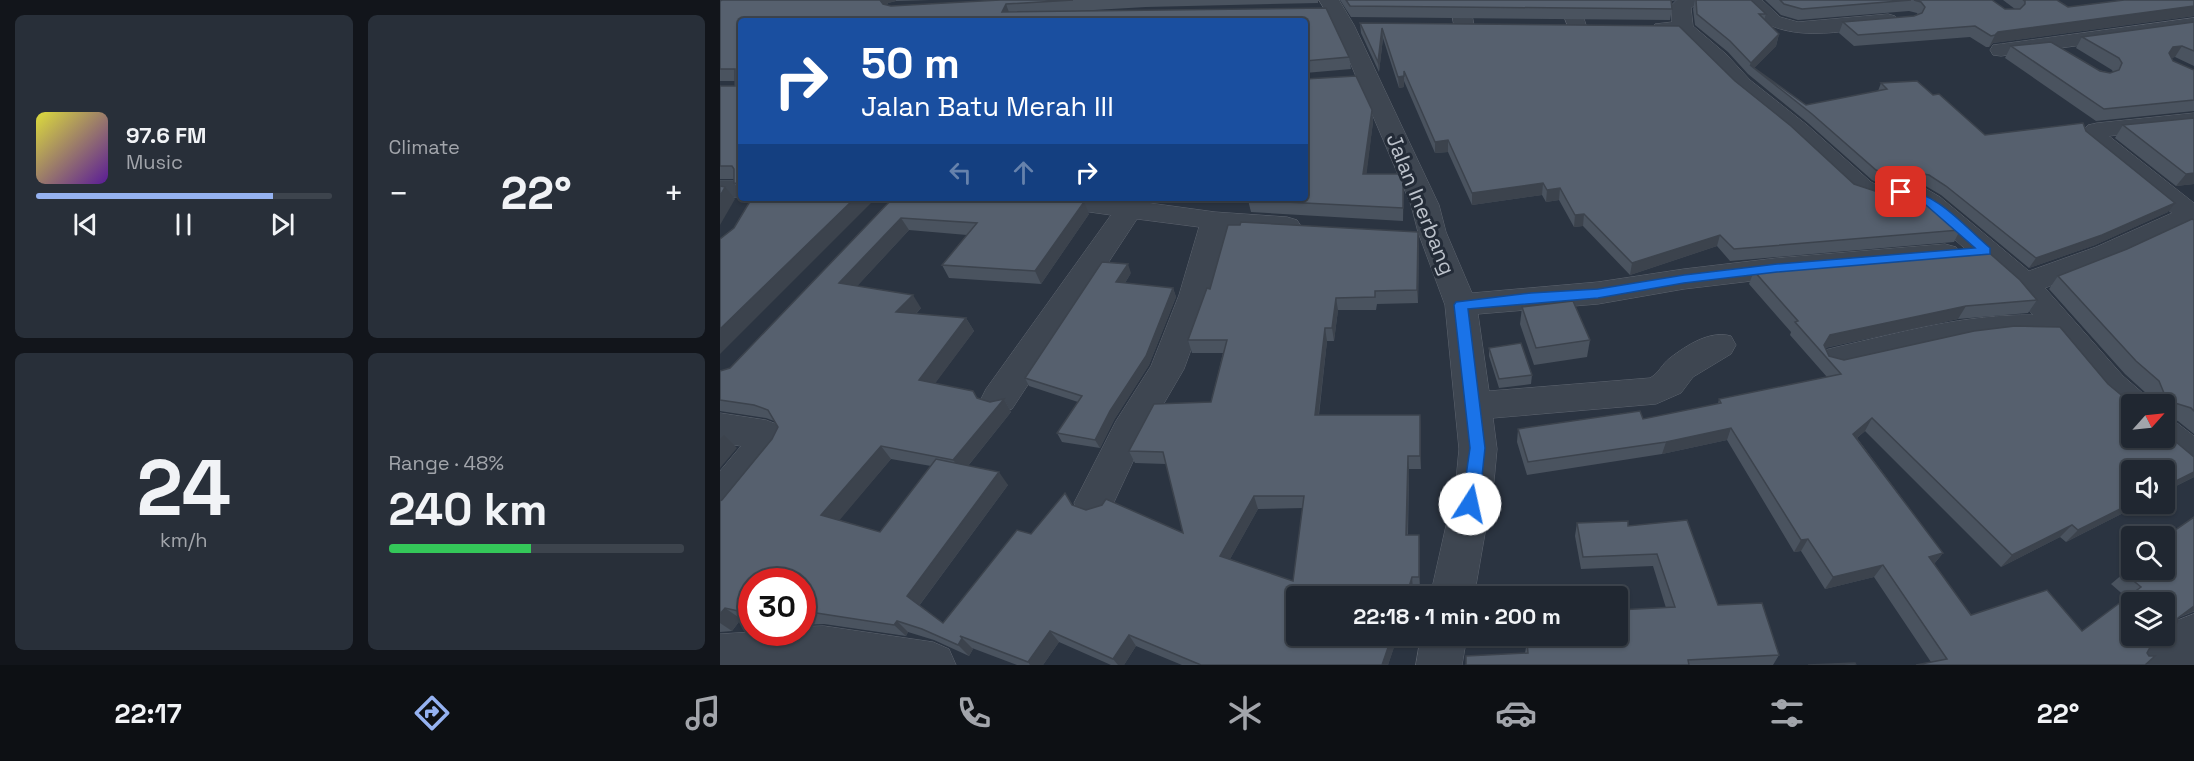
<!DOCTYPE html>
<meta charset="utf-8">
<style>
:root{--surface:#202731;--page:#282f39;--text:#f1f3f6;--muted:#a2a5ab;--line:#3d444d;--accent:#95b2f1}
body{margin:0;font-family:"Space Grotesk",sans-serif;background:var(--page);color:var(--text);height:100vh;display:flex;flex-direction:column;font-size:22px;white-space:nowrap}
*{box-sizing:border-box;margin:0}
p{font-size:20px;color:var(--muted)}
.icon{flex:none;width:33px;height:33px;fill:none;stroke:currentColor;stroke-width:2;stroke-linecap:round;stroke-linejoin:round}
.map{position:relative;flex:1;overflow:hidden}
.sheet{display:flex;flex-direction:column;gap:15px;padding:15px;background:#12151b;width:720px}
.sheet>*{flex:none}
.hud{position:absolute;left:18px;top:18px;width:570px;height:183px;border-radius:6px;box-shadow:0 2px 4px #0004,0 0 0 2px var(--line);background:#1a4fa0;color:#fff;overflow:hidden}
.needle{width:39px;rotate:63deg}
.fabs{position:absolute;left:1401px;top:394px;display:grid;gap:12px}
.fabs a{display:grid;place-items:center;width:54px;height:54px;border-radius:6px;background:var(--surface);box-shadow:0 2px 4px #0004,0 0 0 2px var(--line);font-size:30px}
.speed{position:absolute;left:18px;top:568px;display:flex;gap:12px;font-size:30px;font-weight:700;text-align:center}
.speed>*{display:grid;place-content:center;width:78px;height:78px;border-radius:50%;background:var(--surface);box-shadow:0 2px 4px #0004,0 0 0 2px var(--line);line-height:1}
.speed .limit{border:9px solid #d22;background:#fff;color:#111}
.pin{position:absolute;display:grid;place-items:center;width:51px;height:51px;color:#fff;margin:-26px;border-radius:12px;box-shadow:0 3px 9px #0006}
.me{position:absolute;width:66px;margin:-33px;rotate:10deg;stroke-linejoin:round;filter:drop-shadow(0 0 4px #0008)}
.turn{display:flex;align-items:center;gap:21px;height:126px;padding:0 24px;font-size:27px}
.turn .icon{width:78px;height:78px;stroke-width:2.5}
.turn b{display:block;font-size:42px;line-height:51px}
.lanes{display:flex;align-items:center;height:57px;padding:0 24px;background:#0003;justify-content:center;gap:30px;direction:ltr}
.lanes .off{opacity:.35}
.big{font-size:45px;font-weight:600;line-height:1.1}
.sheet .tile{flex:1;display:flex;flex-direction:column;justify-content:center;gap:9px;min-width:0;padding:0 21px;border-radius:9px;background:var(--page)}
.sheet .dial{align-items:center;gap:0}
.dial b{font-size:78px;line-height:1}
.song{display:flex;align-items:center;gap:18px}
.cover{width:72px;height:72px;border-radius:9px;background:linear-gradient(135deg,hsl(60 70% 55%),hsl(270 70% 35%))}
.played{height:6px;border-radius:3px;background:linear-gradient(90deg,var(--accent) 80%,var(--line) 80%)}
.keys{display:flex;justify-content:space-around;direction:ltr}
.heat{display:flex;justify-content:space-between;align-items:center;font-size:33px;direction:ltr}
.charge{height:9px;border-radius:4px;background:linear-gradient(90deg,#34c759 48%,var(--line) 0)}
.sheet .tiles{flex:1;display:grid;gap:15px;grid-template-columns:repeat(2,1fr)}
.trip{position:absolute;left:566px;top:586px;width:342px;height:60px;border-radius:6px;background:var(--surface);box-shadow:0 2px 4px #0004,0 0 0 2px var(--line);font-weight:600;line-height:60px;text-align:center}
.dock{display:flex;height:96px;justify-content:space-around;align-items:center;background:#0d1014;color:var(--muted)}
.dock .icon{width:42px;height:42px}
.dock .current{color:var(--accent)}
.dock b{font-size:27px;color:var(--text)}
main{display:flex;flex:1;min-height:0}
.map>svg:first-child{display:block}
.lines{fill:none;stroke-linecap:round;stroke-linejoin:round}
.minor-casing{stroke:#5d646f;stroke-width:1}
.minor{fill:#3e4651;fill-rule:evenodd}
.wall{fill:#4a535f;fill-rule:evenodd}
.shaded-wall{fill:#3c434d}
.building{fill:#56606e;stroke:#3c434d;stroke-width:1.5;fill-rule:evenodd}
.route{fill:#1a73e8;stroke:#114b97;stroke-width:1.5}
.labels{text-anchor:middle;dominant-baseline:central;stroke-width:6;stroke-linejoin:round;paint-order:stroke}
.street-label{font-size:21px;fill:#bcc2cb;stroke:#232b37}
</style>
<main>
<section class="sheet">
<div class="tiles">
<div class="tile">
<div class="song"><i class="cover"></i><div><b>97.6 FM</b><p>Music</p></div></div>
<div class="played"></div>
<div class="keys"><svg class="icon" aria-label="previous" viewBox="0 0 24 24"><path d="M18 5L8 12l10 7zM5 5v14"/></svg><svg class="icon" aria-label="pause" viewBox="0 0 24 24"><path d="M8 5v14M16 5v14"/></svg><svg class="icon" aria-label="next" viewBox="0 0 24 24"><path d="M6 5l10 7-10 7zM19 5v14"/></svg></div>
</div>
<div class="tile"><p>Climate</p>
<div class="heat"><a>−</a><b class="big">22°</b><a>+</a></div>
</div>
<div class="tile dial"><b>24</b><p>km/h</p></div>
<div class="tile"><p>Range · 48%</p><b class="big">240 km</b><div class="charge"></div></div>
</div>
</section>
<div class="map">
<svg width="1474" height="665" viewBox="0 0 1474 665">
<rect width="100%" height="100%" fill="#2b3441"/>
<g class="lines">
<defs>
<g id="minor">
<path d="M599 0H619L634 25 719 205 726 232 752 293 878 282 964 269 1057 258 1225 244 1236 247 1240 254 1236 261 1225 264 1057 278 964 289 878 304 758 314 769 391 930 378C939 373 942 364 950 358 967 345 990 330 1011 336L1016 345 1011 354 973 377 961 393 936 404 773 418 777 449 774 481 754 597H710L736 481 739 449 725 305 698 232 691 205 614 25Z"/>
<path d="M729 0H749L754 25 751 29 744 31 737 29 734 25Z"/>
<path d="M838 0H858L867 28 864 32 857 34 850 32Z"/>
<path d="M957 0H982L971 8 973 26 1006 54 1030 80 1087 125 1151 182 1159 186 1193 185 1203 187 1220 197 1309 271 1376 247 1452 213 1362 139 1359 134 1368 125 1377 123 1474 113V127L1389 136 1474 203V224L1397 260 1325 288 1403 376 1425 395 1430 405H1412V419C1382 409 1352 363 1332 338L1286 337 1245 342 1117 371 1105 368 1100 359 1105 350 1117 347C1182 332 1246 314 1313 315L1293 291 1200 209 1188 201 1156 202 1131 194 1069 135 1014 90 990 64 958 34 935 32 932 28 935 24 952 22 951 6Z"/>
<path d="M1020 0H1042L1060 17 1078 22 1168 14 1175 16 1178 20 1175 24 1168 26C1118 31 1054 49 1020 0Z"/>
<path d="M1474 18V30L1281 56 1273 55 1270 50 1273 45 1281 44Z"/>
<rect x="0" y="181" width="21" height="16"/>
<path d="M313 198 411 199 422 202 495 212 567 217 577 220 581 226 577 232 567 235 507 231 491 295 464 369 425 436 388 515 374 520 360 515 354 503 396 421 431 366 459 295 479 227 417 219 292 409 279 413 266 409 261 399 266 389 391 215 327 206 317 204Z"/>
<path d="M0 413 46 420 59 425 68 439 62 450 14 511 0 516V471L21 446 0 443Z"/>
<path d="M1444 418 1457 423 1474 436V472L1461 468 1431 443 1428 438H1444Z"/>
<path d="M1474 614V665H1414C1419 651 1428 636 1444 636V631L1458 620Z"/>
<path d="M104 626 213 642 229 649 236 665H0V634L32 632 82 633V627Z"/>
<path d="M701 636H747L742 665H696Z"/>
</g>
</defs>
<!-- minor casing -->
<use href="#minor" class="minor-casing"/>
<!-- minor -->
<use href="#minor" class="minor"/>
</g>
<!-- wall -->
<g class="wall">
<path d="M2 0H210L176 1 168 3 167 5 171 6 280 0H598V3L426 7 357 11 606 8 629 57 631 69 585 73V21H21V193L14 183V179H0V86H15V81H0V1Z"/>
<path d="M620 0H959L952 1 951 2 952 9 950 20 631 17Z"/>
<path d="M975 0H1031L1046 14 1044 20 1059 34 1056 46 1034 68 1086 105 1158 91 1161 83 1213 95 1265 135 1366 131 1448 212 1375 245 1309 268 1221 195 1204 185 1193 183 1160 184 1152 180 1088 123 1028 74 1008 52 975 25 973 9Z"/>
<path d="M1045 0H1272L1285 9H1295L1283 0H1337L1348 7 1474 0V16L1273 43 1269 47H1266L1250 37 1134 46 1119 33 1123 22 1194 16 1198 15 1197 13 1189 11 1078 20 1061 15Z"/>
<path d="M1474 22V66L1455 57 1451 58 1453 61 1474 70V111L1376 121 1285 58 1291 46 1390 73 1393 72 1392 70 1356 48 1362 37Z"/>
<path d="M640 23 1015 81 1134 184 1240 230 1234 242 1010 261 997 246 910 275 863 226 854 227 839 200 826 202 822 195 752 205 728 152 715 153 684 81V87L679 88 663 38 659 72 641 33Z"/>
<path d="M652 110 653 122 646 174 683 181V221L531 212 528 200 585 198Z"/>
<path d="M1474 118V184L1456 186 1395 138 1403 125Z"/>
<path d="M173 198 369 214 321 284 229 278 222 265 247 235 189 230 137 286 201 308 196 314 246 318 254 331 215 383 270 402 284 399 291 412 248 466 288 485 199 606 223 623 311 534 352 505 366 510 463 533 446 464 415 463 409 451 491 402 503 353H472L468 340 490 289 699 245 698 303 657 304 656 310H618L614 341H607L599 415H700L701 469H689L688 535 700 547V589H693L668 665H462L416 646 404 665H391L339 642 323 665H297L252 648 253 649 249 656 214 640 188 632 186 636 104 624 82 625V582H32V622L21 619 12 631 0 632V501L2 500 52 439 58 427 54 421 46 418 0 411V371L10 368ZM171 459 211 466 160 532 119 520ZM583 508 573 581 510 559 538 509Z"/>
<path d="M1472 219 1474 220V434L1458 421 1454 420V423L1445 432 1474 457V477L1444 492V471H1412V504H1421L1346 542 1340 537 1281 567 1145 431 1137 438 1223 553 1214 564 1251 615 1327 590 1362 631 1407 598 1391 584 1404 573 1412 567V570H1444V538L1474 517V612H1473L1458 618 1457 623 1444 632V603H1412V636H1437L1435 637 1427 653 1429 656H1435L1425 665H1196L1211 662 1154 577 1105 589 1081 551 1074 552 1007 440 942 454 807 475 797 442 798 429 920 411 923 419 998 404 999 399 1107 377 1070 335 1071 332 1029 284 1034 271 1266 250 1300 280 1317 300 1308 313 1238 319 1105 348 1109 356 1124 360 1254 331 1295 326 1340 327 1388 384 1411 403 1416 405 1427 394 1405 374 1329 289 1338 276 1407 249ZM1412 405H1444V438H1412Z"/>
<path d="M411 273 405 283 453 288 456 297 429 365 394 420 380 448 342 442 337 433 358 402 309 386 305 378Z"/>
<path d="M802 307 870 340 867 357 814 365 800 324Z"/>
<path d="M769 348 812 375 811 384 779 388 769 356Z"/>
<path d="M857 523 908 526 998 605 1059 655 1053 665H746L805 653 807 642 863 639V636H897L946 608 933 566 861 569 855 536Z"/>
</g>
<!-- shaded-wall -->
<g class="shaded-wall">
<path d="M159 0H176V1L168 3 164 9Z"/>
<path d="M286 4 290 15 282 12Z"/>
<path d="M1474 6V16L1273 43 1269 47 1275 35 1278 32Z"/>
<path d="M662 28 663 38 659 72 658 62Z"/>
<path d="M1059 34 1056 46 1034 68 1030 65 1031 63Z"/>
<path d="M1462 46 1455 57 1445 59 1453 47Z"/>
<path d="M684 71V87L679 88 678 77Z"/>
<path d="M652 110 653 122 645 187 643 174Z"/>
<path d="M728 140V152L715 153V142Z"/>
<path d="M1474 173V184L1456 186 1466 174Z"/>
<path d="M683 181 684 193 683 221Z"/>
<path d="M823 183 822 195 752 205V193Z"/>
<path d="M5 187 15 199 0 225V196Z"/>
<path d="M840 188 839 200 826 202 827 190Z"/>
<path d="M135 198H156L0 354V329Z"/>
<path d="M364 202 369 214 321 284 315 271Z"/>
<path d="M1455 203 1448 212 1375 245 1309 268 1316 258Z"/>
<path d="M864 214 863 226 854 227 855 215Z"/>
<path d="M181 218 189 230 128 296 119 283Z"/>
<path d="M698 232 699 245 698 303 697 290Z"/>
<path d="M1000 235 997 246 910 275 912 263Z"/>
<path d="M408 264 411 273 400 291 396 282Z"/>
<path d="M453 288 456 297 429 365 394 420 380 448 375 440Z"/>
<path d="M193 295 201 308 185 325 176 312Z"/>
<path d="M616 298 618 310 614 341 612 328Z"/>
<path d="M1246 306 1238 319 1104 348V345L1110 335Z"/>
<path d="M246 318 254 331 208 393 199 380Z"/>
<path d="M605 328 607 341 597 428 595 415Z"/>
<path d="M284 399 291 412 243 472 233 460Z"/>
<path d="M700 415 701 427V469L700 456Z"/>
<path d="M1152 418 1145 431 1126 447 1133 434Z"/>
<path d="M1011 428 1007 440 942 454 946 442Z"/>
<path d="M4 435 17 448 0 468V439Z"/>
<path d="M161 446 171 459 113 528 101 515Z"/>
<path d="M688 456 689 469 687 547 686 535Z"/>
<path d="M279 472 288 485 198 607 187 596Z"/>
<path d="M1474 472V477L1444 492V487Z"/>
<path d="M534 496 538 509 505 568 500 556Z"/>
<path d="M1412 503V504H1421L1346 542 1358 530Z"/>
<path d="M1352 525 1340 537 1281 567 1292 555Z"/>
<path d="M699 535 700 547V589L699 577Z"/>
<path d="M1088 539 1081 551 1074 552 1081 540Z"/>
<path d="M1223 553 1213 565 1209 557Z"/>
<path d="M1163 565 1154 577 1105 589 1113 577Z"/>
<path d="M692 577 693 589 691 597H686Z"/>
<path d="M1474 606V611L1457 618 1472 607Z"/>
<path d="M5 608 21 619 12 631 0 623V614Z"/>
<path d="M177 621 188 632 186 636 174 625Z"/>
<path d="M1457 623 1444 632V628Z"/>
<path d="M330 631 339 642 323 665H310L308 662Z"/>
<path d="M409 635 416 646 404 665H398L393 659Z"/>
<path d="M672 636H678L668 665H662Z"/>
<path d="M242 638 253 649 249 656 238 645Z"/>
</g>
<!-- building -->
<g class="building">
<path d="M2 0H160L163 4 171 6 280 0H353L286 4 282 12 606 8 629 57 585 61V21H21V184L14 183V169L12 166H0V86H15V69H0V1Z"/>
<path d="M626 0H951L952 9 630 6Z"/>
<path d="M976 0H1031L1046 14H1039L1059 34 1031 63 1010 41 977 14Z"/>
<path d="M1060 0H1191L1082 9 1064 4Z"/>
<path d="M1194 0H1272L1285 9H1300L1305 4V1L1303 0H1337L1348 7 1404 0H1474V6L1278 32 1275 35 1271 36 1255 26 1138 35 1123 22 1194 16 1202 13 1205 7 1201 2Z"/>
<path d="M1474 22V51L1462 46 1453 47 1449 53 1453 61 1474 70V100L1384 109 1291 46 1331 42 1380 71 1390 73 1399 70 1402 63 1399 58 1362 37Z"/>
<path d="M640 23 959 26 1015 81 1071 126 1134 184 1161 193 1193 192 1240 230 1014 249 1000 235 912 263 864 214 855 215 840 188 827 190 823 183 752 193 728 140 715 142 684 71V76L678 77 662 28 658 62Z"/>
<path d="M1030 65 1086 105 1167 89 1161 83 1197 81 1213 95 1219 94 1265 135 1363 123 1366 131 1455 203 1382 235 1316 258 1226 186 1209 175 1198 173 1164 174 1156 170 1092 114Z"/>
<path d="M636 76 652 110 643 174H680L683 181V208L528 200V198H585V79Z"/>
<path d="M1474 118V173L1466 174 1403 125Z"/>
<path d="M0 186 5 187 0 196Z"/>
<path d="M32 198H135L0 329V239L14 228Z"/>
<path d="M173 198H341L364 202 315 271 222 265 257 223 181 218 119 283 193 295 176 312 246 318 199 380 253 391 257 398 270 402 284 399 233 460 161 446 101 515 160 532 216 459 279 472 187 596 223 623 297 530 311 534 345 493 352 505 366 510 382 505 386 499 463 533 443 452 409 451 434 404 491 402 507 340H468L487 288 490 289 508 225H520L521 222 698 232 697 290 655 291V297L616 298 612 328H605L595 415H700V456H688L686 535H699V577H692L686 597H576V636H672L662 665H481L409 635 393 659 330 631 308 662 240 636 242 638 238 645 202 629 177 621 174 625 90 612 82 613V582H32V614L5 608 0 614V501L2 500 52 439 58 427 48 410 34 405 0 400V371L10 368ZM534 496H584L573 581 500 556Z"/>
<path d="M1472 219 1474 220V411L1471 408 1455 403 1454 423H1444V405H1425L1426 394 1444 393 1439 381 1416 361 1338 276 1407 249Z"/>
<path d="M1266 250 1300 280 1317 300 1246 306 1110 335 1104 345 1109 356 1124 360 1254 331 1295 326 1340 327 1388 384 1411 403 1416 405H1412V438H1444V432L1474 457V472L1444 487V471H1412V503L1358 530 1352 525 1292 555 1152 418 1133 434 1223 553 1209 557 1251 615 1327 590 1362 631 1421 587 1404 573 1412 567V570H1444V538L1474 517V606L1458 618 1457 623 1444 628V603H1412V636H1436L1427 653 1429 656H1435L1425 665H1196L1227 659 1163 565 1113 577 1088 539 1081 540 1011 428 946 442 808 462 798 429 920 411 923 419 1001 403 999 399 1121 374 1075 322 1078 321 1034 271Z"/>
<path d="M382 262 408 264 396 282 453 288 426 356 390 411 375 440 337 433 362 396 305 378Z"/>
<path d="M853 301 870 340 816 348 802 307Z"/>
<path d="M801 343 812 375 779 379 769 348Z"/>
<path d="M967 520 998 605 1042 603 1059 655 968 660 969 665H746V656L808 653 807 642 868 638V636H897V610L955 607 937 554 863 557 857 523 908 521V526Z"/>
<path d="M1135 663 1136 665H1088Z"/>
</g>
<!-- route -->
<path class="route" d="M1181 189C1217 192 1244 226 1270 248V254L1057 272 964 283 878 298 748 309 765 448 759 504 756 509 750 512 745 509 742 504 750 448 734 305 736 302 811 293 878 289 964 275 1057 264 1255 248 1206 205 1191 196 1177 195V190Z"/>
<g class="labels">
<!-- street labels -->
<g class="street-label">
<text transform="translate(701 204) rotate(68)">Jalan Inerbang</text>
</g>
</g>
</svg>
<div class="fabs">
<a><svg class="needle" viewBox="-14 -14 28 28"><path d="M0-13l5 13h-10z" fill="#e53935"/><path d="M0 13l5-13h-10z" fill="#a2a5ab"/></svg></a>
<a><svg class="icon" aria-label="sound" viewBox="0 0 24 24"><path d="M4 9h4l5-4v14l-5-4H4zM17 9q2 3 0 6"/></svg></a>
<a><svg class="icon" aria-label="search" viewBox="0 0 24 24"><circle cx="10" cy="10" r="6"/><path d="M15 15l6 6"/></svg></a>
<a><svg class="icon" aria-label="layers" viewBox="0 0 24 24"><path d="M12 4l9 5-9 5-9-5zM3 14l9 5 9-5"/></svg></a>
</div>
<div class="speed"><div class="limit">30</div></div>
<div class="pin" style="left:1181px;top:192px;background:#d93025"><svg class="icon" aria-label="arrive" viewBox="0 0 24 24"><path d="M6 21V4h12l-3 4 3 4H6"/></svg></div>
<svg class="me" style="left:750px;top:504px" viewBox="-20 -20 40 40"><circle r="19" fill="#fff"/><path d="M0-13L10 11 0 6-10 11z" fill="#1a73e8"/></svg>
<div class="trip">22:18 · 1 min · 200 m</div>
<div class="hud">
<div class="turn"><svg class="icon" aria-label="right" viewBox="0 0 24 24"><path d="M7 20v-9h11M14 6l5 5-5 5"/></svg><div><b>50 m</b>Jalan Batu Merah III</div></div>
<div class="lanes"><svg class="icon off" aria-label="left" viewBox="0 0 24 24"><path d="M17 20v-9H6M10 6l-5 5 5 5"/></svg><svg class="icon off" aria-label="ahead" viewBox="0 0 24 24"><path d="M12 20V5M6 11l6-6 6 6"/></svg><svg class="icon" aria-label="right" viewBox="0 0 24 24"><path d="M7 20v-9h11M14 6l5 5-5 5"/></svg></div>
</div>
</div>
</main>
<nav class="dock">
<b>22:17</b>
<svg class="icon current" aria-label="directions" viewBox="0 0 24 24"><path d="M12 3l9 9-9 9-9-9zM9 14v-3h6M13 9l2 2-2 2"/></svg>
<svg class="icon" aria-label="music" viewBox="0 0 24 24"><path d="M9 18V5l10-2v13"/><circle cx="6" cy="18" r="3"/><circle cx="16" cy="16" r="3"/></svg>
<svg class="icon" aria-label="phone" viewBox="0 0 24 24"><path d="M5 4h4l2 5-3 2q2 4 5 5l2-3 5 2v4C11 20 4 13 5 4z"/></svg>
<svg class="icon" aria-label="climate" viewBox="0 0 24 24"><path d="M12 3v18M4 7l16 10M4 17L20 7"/></svg>
<svg class="icon" aria-label="car" viewBox="0 0 24 24"><path d="M5 17H2v-5l4-1 3-4h7l3 4 3 1v5h-3M9 17h6M6 11h13"/><circle cx="7" cy="17" r="2"/><circle cx="17" cy="17" r="2"/></svg>
<svg class="icon" aria-label="filters" viewBox="0 0 24 24"><path d="M4 7h16M4 17h16"/><circle cx="9" cy="7" r="2"/><circle cx="15" cy="17" r="2"/></svg>
<b>22°</b>
</nav>
